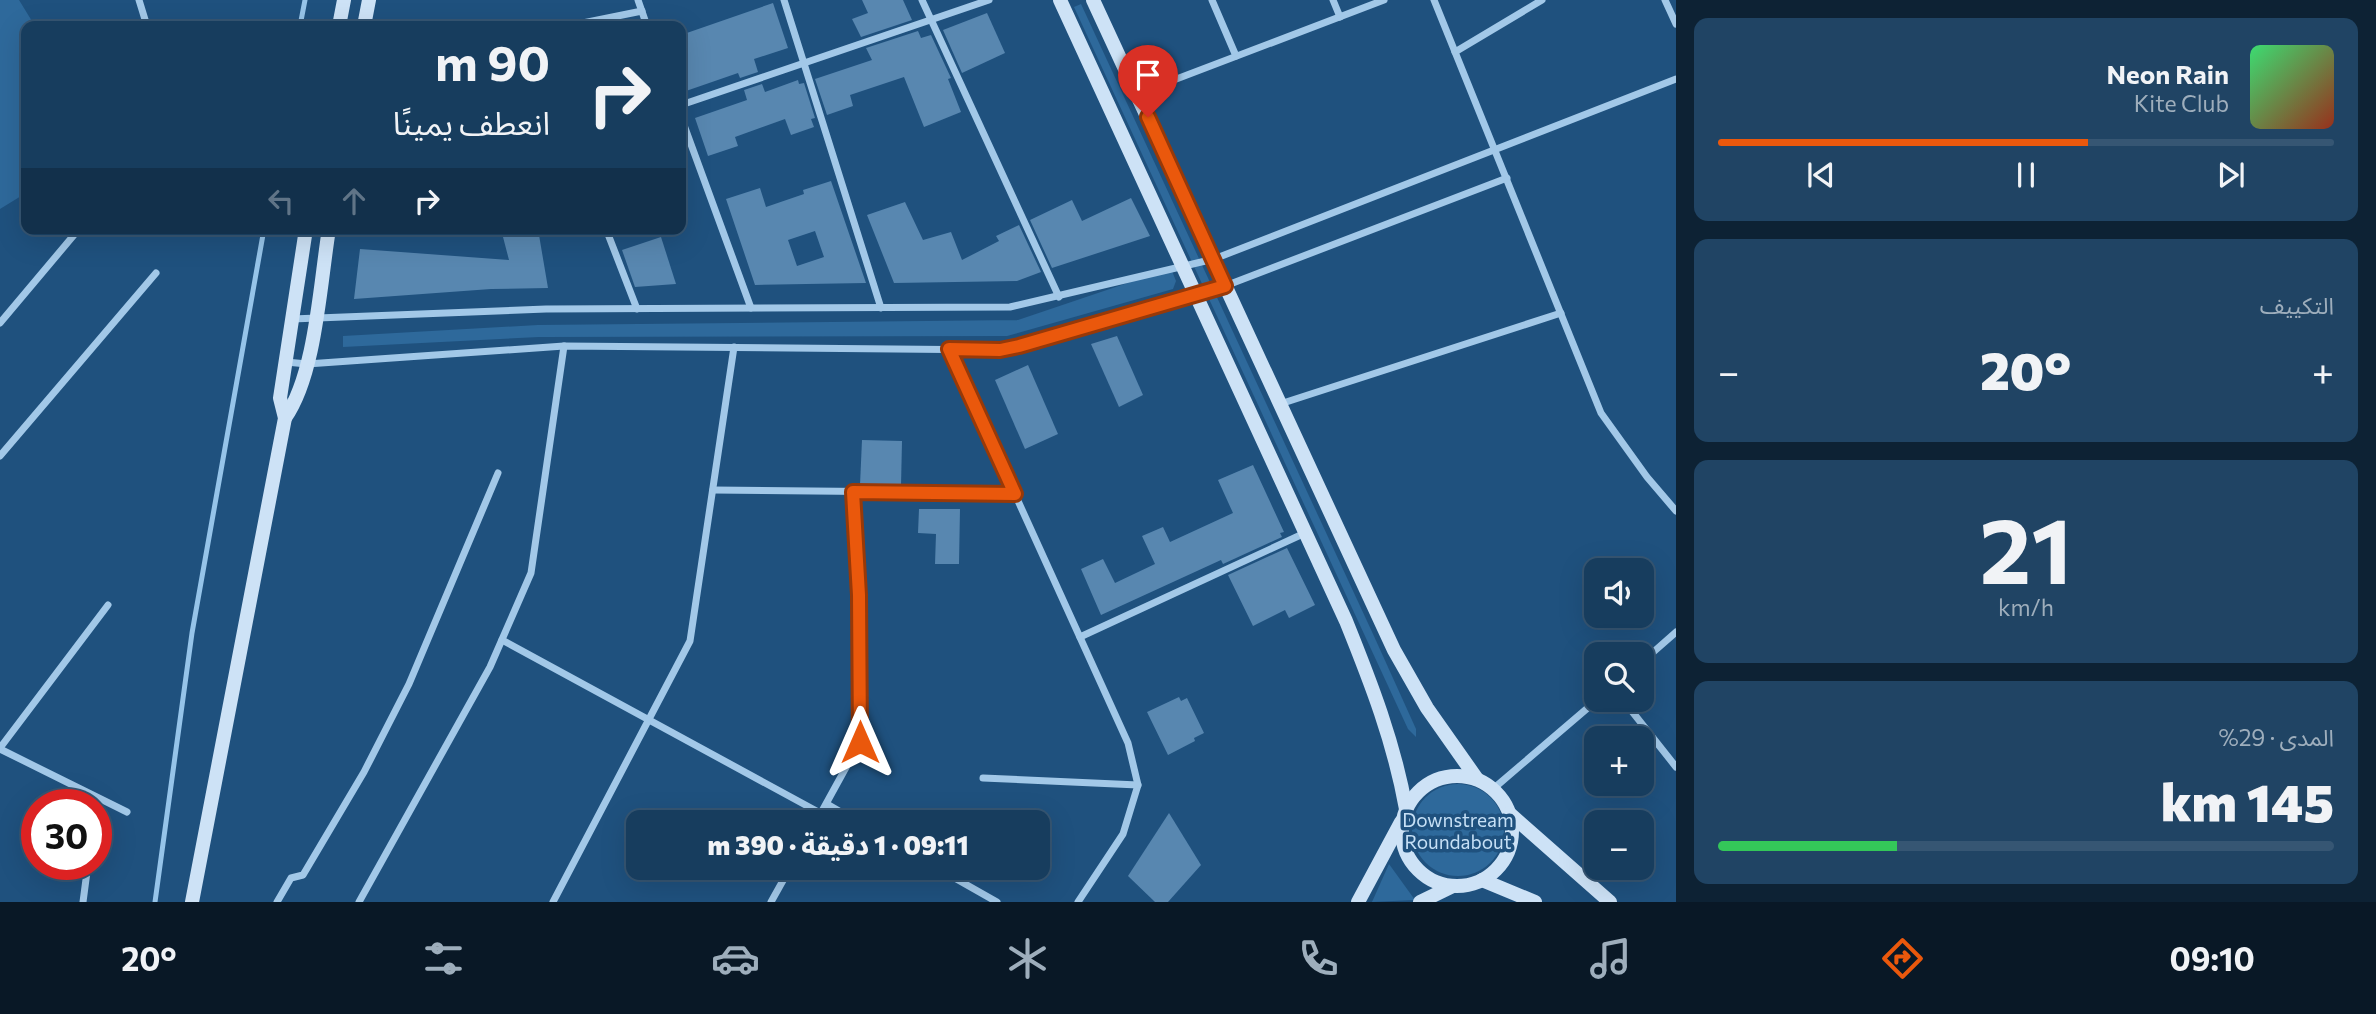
<!DOCTYPE html>
<html lang="ar">
<meta charset="utf-8">
<style>
:root{--surface:#173d5e;--page:#204464;--text:#f1f3f6;--muted:#9eaebc;--line:#365673;--accent:#ea580c}
body{margin:0;font-family:Commissioner,"Noto Sans Arabic",sans-serif;background:var(--page);color:var(--text);direction:rtl;height:100vh;display:flex;flex-direction:column;font-size:26px;white-space:nowrap}
*{box-sizing:border-box;margin:0}
p{font-size:23px;color:var(--muted)}
.icon{flex:none;width:38px;height:38px;fill:none;stroke:currentColor;stroke-width:2;stroke-linecap:round;stroke-linejoin:round}
.map{position:relative;flex:1;overflow:hidden;direction:ltr}
.side{display:flex;flex-direction:column;gap:18px;padding:18px;background:#0d2234;width:700px}
.side>*{flex:none}
.top-card{position:absolute;left:21px;top:21px;width:665px;height:214px;border-radius:14px;box-shadow:0 7px 28px #0002,0 0 0 2px var(--line);direction:rtl;background:#173d5e;color:var(--text);overflow:hidden}
.buttons{position:absolute;left:1584px;top:558px;display:grid;gap:14px}
.buttons a{display:grid;place-items:center;width:70px;height:70px;border-radius:14px;background:var(--surface);box-shadow:0 7px 28px #0002,0 0 0 2px var(--line);font-size:35px}
.speed{position:absolute;left:21px;top:789px;display:flex;gap:14px;font-size:35px;font-weight:700;text-align:center}
.speed>*{display:grid;place-content:center;width:91px;height:91px;border-radius:50%;background:var(--surface);box-shadow:0 7px 28px #0002,0 0 0 2px var(--line);line-height:1}
.speed .limit{border:10px solid #d22;background:#fff;color:#111}
.pin{position:absolute;display:grid;place-items:center;width:60px;height:60px;color:#fff;margin:-72px -30px;border-radius:50% 50% 50% 0;rotate:-45deg;box-shadow:0 0 7px #0007}
.pin .icon{rotate:45deg}
.me{position:absolute;width:77px;margin:-38px;rotate:0deg;stroke-linejoin:round;filter:drop-shadow(0 0 5px #0008)}
.turn{display:flex;align-items:center;gap:24px;height:147px;padding:0 21px;font-size:32px}
.turn .icon{width:91px;height:91px;stroke-width:2.5}
.turn b{display:block;font-size:49px;line-height:60px}
.lanes{display:flex;align-items:center;height:66px;padding:0 21px;background:#0003;justify-content:center;gap:35px;direction:ltr}
.lanes .off{opacity:.35}
.big{font-size:52px;font-weight:800;line-height:1.1}
.side .widget{flex:1;display:flex;flex-direction:column;justify-content:center;gap:10px;min-width:0;padding:0 24px;border-radius:14px;background:var(--page)}
.side .dial{align-items:center;gap:0}
.dial b{font-size:91px;line-height:1}
.song{display:flex;align-items:center;gap:21px}
.cover{width:84px;height:84px;border-radius:10px;background:linear-gradient(135deg,hsl(140 70% 55%),hsl(10 70% 35%))}
.played{height:7px;border-radius:4px;background:linear-gradient(90deg,var(--accent) 60%,var(--line) 60%)}
.keys{display:flex;justify-content:space-around;direction:ltr}
.heat{display:flex;justify-content:space-between;align-items:center;font-size:38px;direction:ltr}
.charge{height:10px;border-radius:5px;background:linear-gradient(90deg,#34c759 29%,var(--line) 0)}
.trip{position:absolute;left:626px;top:810px;width:424px;height:70px;border-radius:14px;background:var(--surface);box-shadow:0 7px 28px #0002,0 0 0 2px var(--line);font-weight:800;line-height:70px;text-align:center;direction:rtl}
.menu{display:flex;height:112px;justify-content:space-around;align-items:center;background:#091826;color:var(--muted)}
.menu .icon{width:49px;height:49px}
.menu .active{color:var(--accent)}
.menu b{font-size:32px;color:var(--text)}
main{display:flex;flex:1;min-height:0}
.map>svg:first-child{display:block}
.green{fill:#2e699b}
.lines{fill:none;stroke-linecap:round;stroke-linejoin:round}
.stream{stroke:#96c4e9;stroke-width:5}
.building{fill:#5887b0;fill-rule:evenodd}
.minor{stroke:#a2c8e8;stroke-width:7}
.secondary{stroke:#cde2f6;stroke-width:14}
.route-casing{stroke:#983908;stroke-width:18}
.route{stroke:#ea580c;stroke-width:12}
.labels{text-anchor:middle;dominant-baseline:central;stroke-width:7;stroke-linejoin:round;paint-order:stroke}
.park-label{font-size:19px;fill:#c6e0f6;stroke:#1f517e}
</style>
<main>
<section class="side">
<div class="widget">
<div class="song"><i class="cover"></i><div><b>Neon Rain</b><p>Kite Club</p></div></div>
<div class="played"></div>
<div class="keys"><svg class="icon" aria-label="previous" viewBox="0 0 24 24"><path d="M18 5L8 12l10 7zM5 5v14"/></svg><svg class="icon" aria-label="pause" viewBox="0 0 24 24"><path d="M8 5v14M16 5v14"/></svg><svg class="icon" aria-label="next" viewBox="0 0 24 24"><path d="M6 5l10 7-10 7zM19 5v14"/></svg></div>
</div>
<div class="widget"><p>التكييف</p>
<div class="heat"><a>−</a><b class="big">20°</b><a>+</a></div>
</div>
<div class="widget dial"><b>21</b><p>km/h</p></div>
<div class="widget"><p>المدى · 29%</p><b class="big">145 km</b><div class="charge"></div></div>
</section>
<div class="map">
<svg width="1676" height="902" viewBox="0 0 1676 902">
<rect width="100%" height="100%" fill="#1f517e"/>
<!-- green -->
<g class="green">
<path d="M0 0H19L35 26H26V193L0 209Z"/>
<path d="M1081 4 1373 634 1416 729V737L1408 729 1074 7Z"/>
<path d="M1166 270 1172 271 1176 281 1173 289 1007 336 539 337 343 347V336L538 325 1018 320Z"/>
<circle cx="1458" cy="830" r="46"/>
<path d="M1389 864 1415 900 1372 902Z"/>
</g>
<g class="lines">
<!-- stream -->
<g class="stream">
<path d="M300 26 305 0"/>
<path d="M155 902 192 633 264 229"/>
</g>
</g>
<!-- building -->
<g class="building">
<path d="M862 0H903L912 20 861 37 852 19 868 13Z"/>
<path d="M773 3 788 48 754 59 758 72 740 78 738 73 686 91 681 74V35Z"/>
<path d="M987 13 1005 53 962 73 943 30Z"/>
<path d="M918 31 921 38 931 35 951 78 948 79 961 112 924 127 904 77 850 95 853 106 827 115 815 79 872 60 866 48Z"/>
<path d="M798 80 799 84 804 83 815 118 811 119 814 127 791 135 785 119 735 137 738 146 708 156 695 118 747 100 744 90 762 84 765 92Z"/>
<path d="M831 181 866 283 755 285 726 199 760 188 766 207 804 194 803 190ZM815 231 824 257 797 266 788 240Z"/>
<path d="M1131 198 1150 236 1052 268 1030 220 1072 200 1082 221Z"/>
<path d="M905 202 923 240 951 232 962 260 999 241 996 236 1019 225 1041 272 1017 281 894 283 867 215Z"/>
<path d="M538 229 548 288 491 289 354 299 360 249 509 260 503 237Z"/>
<path d="M661 237 676 284 635 287 622 250Z"/>
<path d="M1117 336 1143 395 1119 407 1091 344Z"/>
<path d="M1028 365 1058 434 1025 449 995 380Z"/>
<path d="M862 440 902 441 901 486 860 485Z"/>
<path d="M1253 465 1284 532 1280 533 1282 537 1223 564 1221 560 1101 615 1081 569 1103 559 1115 583 1155 564 1142 536 1163 527 1170 542 1233 513 1218 480Z"/>
<path d="M919 509H960L959 564H935L936 534 918 533Z"/>
<path d="M1287 548 1315 605 1289 618 1285 610 1253 626 1228 575Z"/>
<path d="M1179 697 1181 701 1187 698 1204 733 1194 738 1195 741 1168 755 1147 712Z"/>
<path d="M1169 813 1201 865 1168 902H1155L1128 876Z"/>
</g>
<g class="lines">
<!-- minor -->
<g class="minor">
<path d="M139 0 147 26"/>
<path d="M638 0 647 26"/>
<path d="M784 0 881 308"/>
<path d="M922 0 1059 297"/>
<path d="M1212 0 1236 56"/>
<path d="M1333 0 1340 17"/>
<path d="M1434 0 1601 413 1647 477 1676 511"/>
<path d="M1665 0 1676 24"/>
<path d="M568 26 642 11"/>
<path d="M1455 52 1542 0"/>
<path d="M1137 94 1384 0"/>
<path d="M681 105 989 0"/>
<path d="M681 117 751 308"/>
<path d="M606 229 637 309"/>
<path d="M292 319 546 309 1010 307 1214 259 1676 79"/>
<path d="M0 323 79 229"/>
<path d="M949 349 1128 743 1138 785 1123 834 1078 902"/>
<path d="M286 362 307 364 564 346 1000 350 1225 286 1507 178"/>
<path d="M1280 404 1561 313"/>
<path d="M0 456 156 273"/>
<path d="M713 490 1015 493"/>
<path d="M1080 637 1305 533"/>
<path d="M502 640 822 814"/>
<path d="M1642 662 1676 632"/>
<path d="M1623 700 1676 767"/>
<path d="M0 748 108 605"/>
<path d="M0 749 127 812"/>
<path d="M983 778 1138 785"/>
<path d="M1493 789 1597 700"/>
<path d="M827 804 858 822"/>
<path d="M816 822 860 742 859 595 853 492"/>
<path d="M937 868 997 902"/>
<path d="M83 902 88 864"/>
<path d="M277 902 291 878 303 875 364 772 409 684 498 473"/>
<path d="M359 902 490 667 531 573 564 346"/>
<path d="M553 902 690 641 734 347"/>
<path d="M771 902 790 868"/>
</g>
<!-- secondary -->
<g class="secondary">
<path d="M1060 0 1346 621C1371 683 1394 742 1406 809"/>
<path d="M1093 0 1394 650 1427 708 1477 779"/>
<path d="M339 26 344 0"/>
<path d="M364 26 369 0"/>
<path d="M285 418C316 374 320 283 329 229"/>
<circle cx="1457" cy="831" r="55"/>
<path d="M1509 813 1610 902"/>
<path d="M1482 880 1535 902"/>
<path d="M192 902 285 418 280 398 306 229"/>
<path d="M1358 902 1401 822"/>
<path d="M1420 902 1453 886"/>
</g>
</g>
<g class="lines">
<defs>
<path id="route" d="M860 742 859 595 853 492 1015 494 949 349 1000 350 1019 346 1225 286 1148 117"/>
</defs>
<!-- route casing -->
<use href="#route" class="route-casing"/>
<!-- route -->
<use href="#route" class="route"/>
</g>
<g class="labels">
<!-- park labels -->
<g class="park-label">
<text x="1458" y="819">Downstream<tspan x="1458" dy="22">Roundabout</tspan></text>
</g>
</g>
</svg>
<div class="buttons">
<a><svg class="icon" aria-label="sound" viewBox="0 0 24 24"><path d="M4 9h4l5-4v14l-5-4H4zM17 9q2 3 0 6"/></svg></a>
<a><svg class="icon" aria-label="search" viewBox="0 0 24 24"><circle cx="10" cy="10" r="6"/><path d="M15 15l6 6"/></svg></a>
<a>+</a>
<a>−</a>
</div>
<div class="speed"><div class="limit">30</div></div>
<div class="pin" style="left:1148px;top:117px;background:#d93025"><svg class="icon" aria-label="arrive" viewBox="0 0 24 24"><path d="M6 21V4h12l-3 4 3 4H6"/></svg></div>
<svg class="me" style="left:860px;top:742px" viewBox="-20 -20 40 40"><path d="M0-17L14 15 0 8-14 15z" fill="#ea580c" stroke="#fff" stroke-width="4"/></svg>
<div class="trip">09:11 · 1 دقيقة · 390 m</div>
<div class="top-card">
<div class="turn"><svg class="icon" aria-label="right" viewBox="0 0 24 24"><path d="M7 20v-9h11M14 6l5 5-5 5"/></svg><div><b>90 m</b>انعطف يمينًا</div></div>
<div class="lanes"><svg class="icon off" aria-label="left" viewBox="0 0 24 24"><path d="M17 20v-9H6M10 6l-5 5 5 5"/></svg><svg class="icon off" aria-label="ahead" viewBox="0 0 24 24"><path d="M12 20V5M6 11l6-6 6 6"/></svg><svg class="icon" aria-label="right" viewBox="0 0 24 24"><path d="M7 20v-9h11M14 6l5 5-5 5"/></svg></div>
</div>
</div>
</main>
<nav class="menu">
<b>09:10</b>
<svg class="icon active" aria-label="directions" viewBox="0 0 24 24"><path d="M12 3l9 9-9 9-9-9zM9 14v-3h6M13 9l2 2-2 2"/></svg>
<svg class="icon" aria-label="music" viewBox="0 0 24 24"><path d="M9 18V5l10-2v13"/><circle cx="6" cy="18" r="3"/><circle cx="16" cy="16" r="3"/></svg>
<svg class="icon" aria-label="phone" viewBox="0 0 24 24"><path d="M5 4h4l2 5-3 2q2 4 5 5l2-3 5 2v4C11 20 4 13 5 4z"/></svg>
<svg class="icon" aria-label="climate" viewBox="0 0 24 24"><path d="M12 3v18M4 7l16 10M4 17L20 7"/></svg>
<svg class="icon" aria-label="car" viewBox="0 0 24 24"><path d="M5 17H2v-5l4-1 3-4h7l3 4 3 1v5h-3M9 17h6M6 11h13"/><circle cx="7" cy="17" r="2"/><circle cx="17" cy="17" r="2"/></svg>
<svg class="icon" aria-label="filters" viewBox="0 0 24 24"><path d="M4 7h16M4 17h16"/><circle cx="9" cy="7" r="2"/><circle cx="15" cy="17" r="2"/></svg>
<b>20°</b>
</nav>
